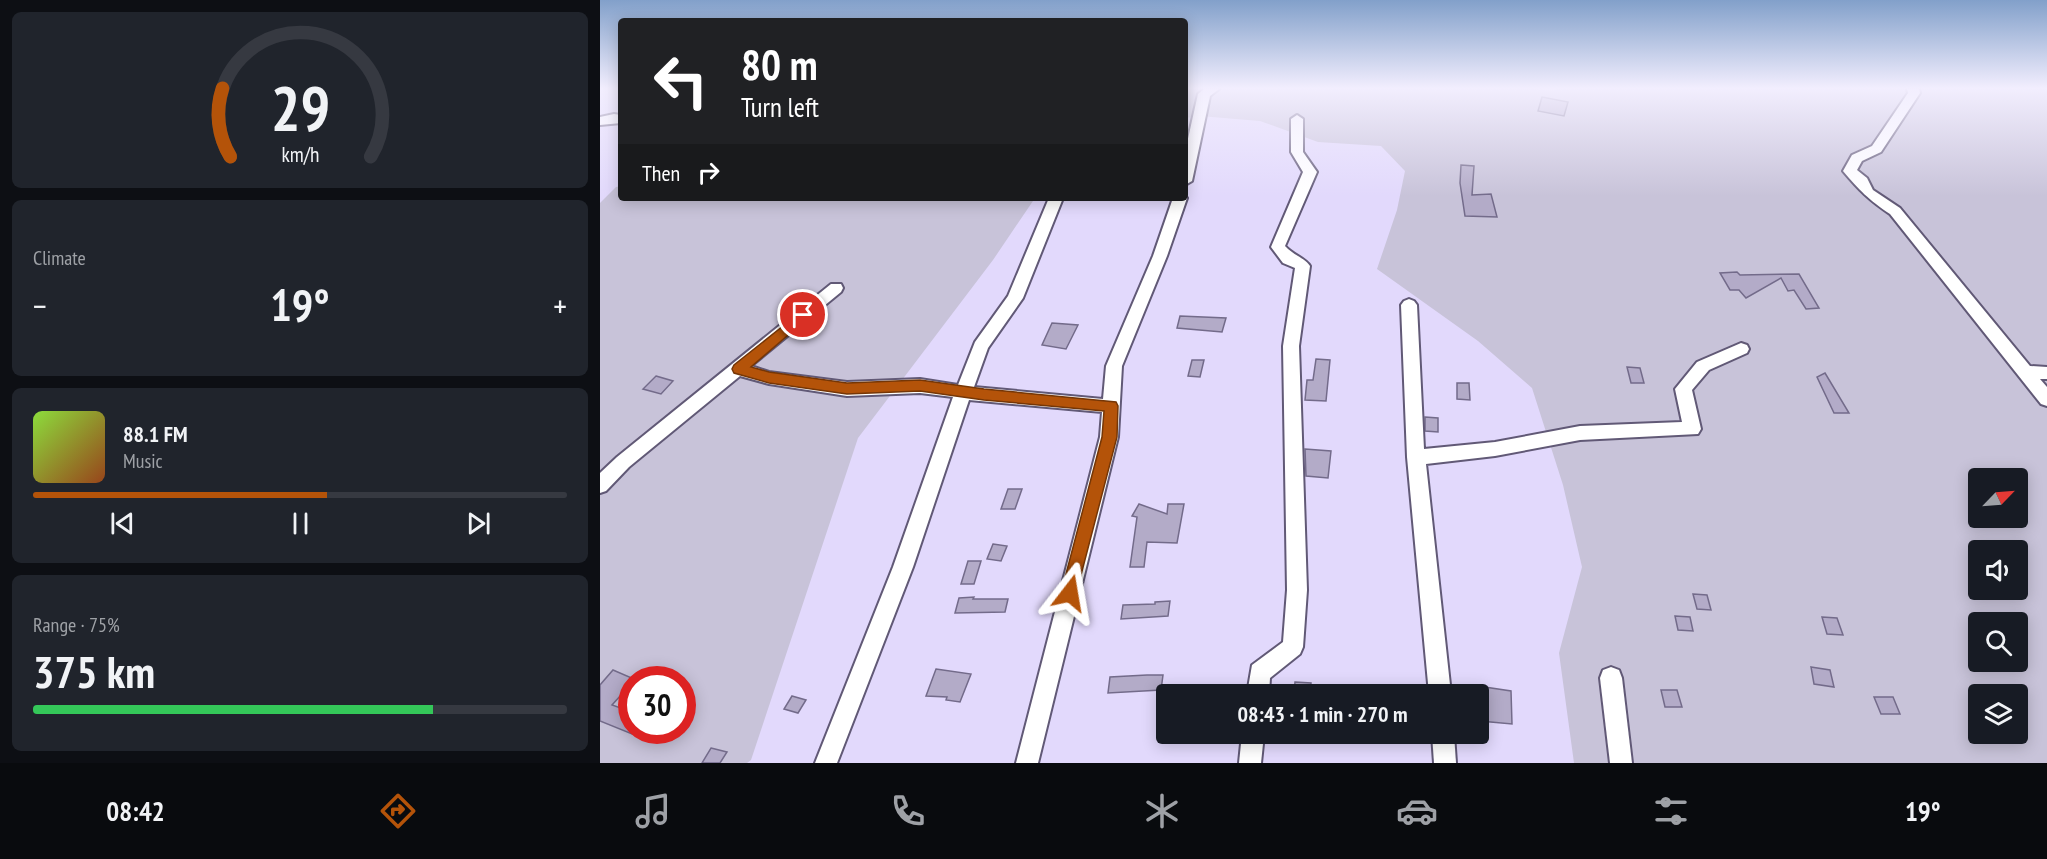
<!DOCTYPE html>
<meta charset="utf-8">
<style>
:root{--surface:#171b24;--page:#20242c;--text:#f1f3f6;--muted:#9ea1a6;--line:#363941;--accent:#b45309}
body{margin:0;font-family:"PT Sans Narrow",sans-serif;background:var(--page);color:var(--text);height:100vh;display:flex;flex-direction:column;font-size:22px;white-space:nowrap}
*{box-sizing:border-box;margin:0}
p{font-size:20px;color:var(--muted)}
.icon{flex:none;width:33px;height:33px;fill:none;stroke:currentColor;stroke-width:2;stroke-linecap:round;stroke-linejoin:round}
.map{position:relative;flex:1;overflow:hidden}
.side{display:flex;flex-direction:column;gap:12px;padding:12px;background:#0d0f14;width:600px}
.side>*{flex:none}
.guide{position:absolute;left:18px;top:18px;width:570px;height:183px;border-radius:6px;box-shadow:0 3px 15px #0003;background:#202124;color:#fff;overflow:hidden}
.needle{width:39px;rotate:65deg}
.controls{position:absolute;left:1368px;top:468px;display:grid;gap:12px}
.controls a{display:grid;place-items:center;width:60px;height:60px;border-radius:6px;background:var(--surface);box-shadow:0 3px 15px #0003;font-size:30px}
.speed{position:absolute;left:18px;top:666px;display:flex;gap:12px;font-size:30px;font-weight:700;text-align:center}
.speed>*{display:grid;place-content:center;width:78px;height:78px;border-radius:50%;background:var(--surface);box-shadow:0 3px 15px #0003;line-height:1}
.speed .limit{border:9px solid #d22;background:#fff;color:#111}
.pin{position:absolute;display:grid;place-items:center;width:51px;height:51px;color:#fff;margin:-26px;border:3px solid #fff;border-radius:50%;box-shadow:0 2px 6px #0007}
.me{position:absolute;width:66px;margin:-33px;rotate:14deg;stroke-linejoin:round;filter:drop-shadow(0 0 4px #0008)}
.turn{display:flex;align-items:center;gap:21px;height:126px;padding:0 24px;font-size:27px}
.turn .icon{width:78px;height:78px;stroke-width:2.5}
.turn b{display:block;font-size:42px;line-height:51px}
.then{display:flex;align-items:center;height:57px;padding:0 24px;background:#0003;gap:12px;font-size:22px}
.big{font-size:45px;font-weight:800;line-height:1.1}
.side .widget{flex:1;display:flex;flex-direction:column;justify-content:center;gap:9px;min-width:0;padding:0 21px;border-radius:9px;background:var(--page)}
.side .dial{align-items:center;gap:0}
.dial svg{height:156px;overflow:visible;fill:none;stroke:var(--line);stroke-width:7;stroke-linecap:round;text-anchor:middle}
.dial text{fill:var(--text);stroke:none}
.song{display:flex;align-items:center;gap:18px}
.cover{width:72px;height:72px;border-radius:9px;background:linear-gradient(135deg,hsl(90 70% 55%),hsl(20 70% 35%))}
.played{height:6px;border-radius:3px;background:linear-gradient(90deg,var(--accent) 55%,var(--line) 55%)}
.keys{display:flex;justify-content:space-around;direction:ltr}
.heat{display:flex;justify-content:space-between;align-items:center;font-size:33px;direction:ltr}
.charge{height:9px;border-radius:4px;background:linear-gradient(90deg,#34c759 75%,var(--line) 0)}
.trip{position:absolute;left:556px;top:684px;width:333px;height:60px;border-radius:6px;background:var(--surface);box-shadow:0 3px 15px #0003;font-weight:800;line-height:60px;text-align:center}
.dock{display:flex;height:96px;justify-content:space-around;align-items:center;background:#090b0e;color:var(--muted)}
.dock .icon{width:42px;height:42px}
.dock .current{color:var(--accent)}
.dock b{font-size:27px;color:var(--text)}
main{display:flex;flex:1;min-height:0}
.map>svg:first-child{display:block}
.green{fill:#c8c3d9;fill-rule:evenodd}
.building{fill:#b3abc8;stroke:#736b8a;stroke-width:1.5}
.lines{fill:none;stroke-linecap:round;stroke-linejoin:round}
.street-casing{stroke:#615976;stroke-width:4}
.street{fill:#fff;fill-rule:evenodd}
.route{fill:#b45309;stroke:#753606;stroke-width:1.5}
</style>
<main>
<section class="side">
<div class="widget dial"><svg viewBox="0 0 100 80">
<path d="M14 69A42 42 0 1 1 86 69"/>
<path d="M14 69A42 42 0 0 1 10 34" stroke="#b45309"/>
<text x="50" y="56" font-size="32" font-weight="700">29</text>
<text x="50" y="72" font-size="11">km/h</text>
</svg></div>
<div class="widget"><p>Climate</p>
<div class="heat"><a>−</a><b class="big">19°</b><a>+</a></div>
</div>
<div class="widget">
<div class="song"><i class="cover"></i><div><b>88.1 FM</b><p>Music</p></div></div>
<div class="played"></div>
<div class="keys"><svg class="icon" aria-label="previous" viewBox="0 0 24 24"><path d="M18 5L8 12l10 7zM5 5v14"/></svg><svg class="icon" aria-label="pause" viewBox="0 0 24 24"><path d="M8 5v14M16 5v14"/></svg><svg class="icon" aria-label="next" viewBox="0 0 24 24"><path d="M6 5l10 7-10 7zM19 5v14"/></svg></div>
</div>
<div class="widget"><p>Range · 75%</p><b class="big">375 km</b><div class="charge"></div></div>
</section>
<div class="map">
<svg width="1447" height="763" viewBox="0 0 1447 763">
<rect width="100%" height="100%" fill="#e2d9fc"/>
<!-- green -->
<g class="green">
<path d="M585 89H938L950 91 957 89H1447V763H974L959 653 982 567 963 485 932 388 878 341 777 269 797 210 805 171 781 146 718 142 660 121 600 116 585 118ZM1378 478H1418V518H1378ZM1378 550H1418V590H1378ZM1378 622H1418V662H1378ZM1378 694H1418V734H1378Z"/>
<path d="M21 186V198H435L393 260 258 438 151 760 147 763H0V203L16 187ZM32 680H82V730H32Z"/>
</g>
<!-- building -->
<g class="building">
<path d="M942 97 968 102 964 116 938 111Z"/>
<path d="M861 165 874 166 872 195 891 194 897 217 865 216 860 183Z"/>
<path d="M1137 272 1140 275 1199 274 1219 308 1206 309 1194 290 1188 291 1181 278 1146 298 1139 290H1130L1120 273Z"/>
<path d="M580 316 626 318 622 332 577 328Z"/>
<path d="M452 323 478 325 466 349 442 345Z"/>
<path d="M716 359 730 360 726 401 705 400 707 380H713Z"/>
<path d="M592 360H604L600 377 588 376Z"/>
<path d="M1027 367 1040 368 1044 383H1031Z"/>
<path d="M1225 373 1249 413H1234L1217 377Z"/>
<path d="M56 376 73 381 61 394 43 389Z"/>
<path d="M857 383H869L870 400 857 399Z"/>
<path d="M825 417 838 418V432L825 431Z"/>
<path d="M705 449 731 451 728 478 706 476Z"/>
<path d="M408 489H422L415 509H401Z"/>
<path d="M539 504 567 514 568 504H584L577 543 547 542 544 567H530L537 517 532 516Z"/>
<path d="M393 544 407 546 401 561 387 559Z"/>
<path d="M368 561H381L374 584H361Z"/>
<path d="M1093 594 1107 595 1111 610 1097 609Z"/>
<path d="M374 597 373 599H408L405 612 355 613 359 598Z"/>
<path d="M570 601 568 616 521 619 523 605 555 604V602Z"/>
<path d="M1075 616 1090 617 1093 631 1078 630Z"/>
<path d="M1222 617 1237 618 1243 635 1227 634Z"/>
<path d="M1211 667 1230 670 1234 687 1214 684Z"/>
<path d="M336 669 371 674 360 702 346 700 347 697 326 696Z"/>
<path d="M13 670 34 679 32 680V683L12 705 32 712V734L0 721V685Z"/>
<path d="M547 675H563L561 690 508 693 510 677Z"/>
<path d="M695 682 711 683 710 694H694Z"/>
<path d="M878 686 911 691 912 724 880 721Z"/>
<path d="M1061 690H1077L1082 707H1065Z"/>
<path d="M192 696 206 700 198 713 184 709Z"/>
<path d="M1274 697H1293L1300 714H1281Z"/>
<path d="M111 748 127 752 120 763H102Z"/>
</g>
<g class="lines">
<defs>
<g id="street">
<path d="M604 89H619L610 96 592 181 585 185V152L598 94Z"/>
<path d="M1307 89H1319L1320 93 1281 152 1262 161 1257 170 1267 178 1273 190 1300 208 1430 366 1447 367V379H1440L1447 387V406L1441 404 1290 214C1269 200 1259 190 1243 171L1252 155 1272 146 1308 93Z"/>
<path d="M14 114 21 115V123L0 125V117Z"/>
<path d="M697 115 703 119V152L717 172 685 246C693 255 705 258 710 266L699 346 707 590 703 647 700 654 670 678 669 694H647L652 665 683 642 687 590 683 346 695 268 683 263 671 247 703 172 691 152V119Z"/>
<path d="M585 195 587 198 567 256 522 366 518 437 438 763H416L500 437 502 412 369 400 313 567 237 763H215L293 567 353 397 320 393 247 396 169 384 140 376 29 467 6 491 0 493V473L17 457 231 284H241L243 288 241 292 151 366 169 372 247 382 320 379 358 385 375 342 408 296 449 198H463L423 298 388 348 374 387 503 399 506 366 553 256 573 198H585Z"/>
<path d="M809 299 814 301 817 305 824 449 895 442 980 426 1082 422 1075 389 1097 362 1141 343 1147 345 1149 349 1147 353 1109 370 1092 390 1101 429 1098 434 980 440 895 456 826 464 851 694H829L807 457 801 305 804 301Z"/>
<path d="M1011 667 1019 670 1022 678 1032 763H1010L1000 678 1003 670Z"/>
<path d="M642 734H664L661 763H639Z"/>
<path d="M832 734H854L856 763H834Z"/>
</g>
</defs>
<!-- street casing -->
<use href="#street" class="street-casing"/>
<!-- street -->
<use href="#street" class="street"/>
</g>
<!-- sky -->
<linearGradient id="sky" x2="0" y2="1"><stop stop-color="#82a0ca"/><stop offset="0.45" stop-color="#f2eefe"/><stop offset="1" stop-color="#f2eefe" stop-opacity="0"/></linearGradient>
<rect width="1447" height="196" fill="url(#sky)"/>
<!-- route -->
<path class="route" d="M203 310 208 312 210 315 208 318 151 367 169 372 247 383 320 380 384 389 516 402 518 406 517 437 475 598 470 601 464 598 461 593 502 437 504 411 384 400 320 391 247 394 169 383 134 373 132 369 134 365Z"/>
</svg>
<div class="controls">
<a><svg class="needle" viewBox="-14 -14 28 28"><path d="M0-13l5 13h-10z" fill="#e53935"/><path d="M0 13l5-13h-10z" fill="#9ea1a6"/></svg></a>
<a><svg class="icon" aria-label="sound" viewBox="0 0 24 24"><path d="M4 9h4l5-4v14l-5-4H4zM17 9q2 3 0 6"/></svg></a>
<a><svg class="icon" aria-label="search" viewBox="0 0 24 24"><circle cx="10" cy="10" r="6"/><path d="M15 15l6 6"/></svg></a>
<a><svg class="icon" aria-label="layers" viewBox="0 0 24 24"><path d="M12 4l9 5-9 5-9-5zM3 14l9 5 9-5"/></svg></a>
</div>
<div class="speed"><div class="limit">30</div></div>
<div class="pin" style="left:203px;top:315px;background:#d93025"><svg class="icon" aria-label="arrive" viewBox="0 0 24 24"><path d="M6 21V4h12l-3 4 3 4H6"/></svg></div>
<svg class="me" style="left:470px;top:593px" viewBox="-20 -20 40 40"><path d="M0-17L14 15 0 8-14 15z" fill="#b45309" stroke="#fff" stroke-width="4"/></svg>
<div class="trip">08:43 · 1 min · 270 m</div>
<div class="guide">
<div class="turn"><svg class="icon" aria-label="left" viewBox="0 0 24 24"><path d="M17 20v-9H6M10 6l-5 5 5 5"/></svg><div><b>80 m</b>Turn left</div></div>
<div class="then">Then<svg class="icon" aria-label="right" viewBox="0 0 24 24"><path d="M7 20v-9h11M14 6l5 5-5 5"/></svg></div>
</div>
</div>
</main>
<nav class="dock">
<b>08:42</b>
<svg class="icon current" aria-label="directions" viewBox="0 0 24 24"><path d="M12 3l9 9-9 9-9-9zM9 14v-3h6M13 9l2 2-2 2"/></svg>
<svg class="icon" aria-label="music" viewBox="0 0 24 24"><path d="M9 18V5l10-2v13"/><circle cx="6" cy="18" r="3"/><circle cx="16" cy="16" r="3"/></svg>
<svg class="icon" aria-label="phone" viewBox="0 0 24 24"><path d="M5 4h4l2 5-3 2q2 4 5 5l2-3 5 2v4C11 20 4 13 5 4z"/></svg>
<svg class="icon" aria-label="climate" viewBox="0 0 24 24"><path d="M12 3v18M4 7l16 10M4 17L20 7"/></svg>
<svg class="icon" aria-label="car" viewBox="0 0 24 24"><path d="M5 17H2v-5l4-1 3-4h7l3 4 3 1v5h-3M9 17h6M6 11h13"/><circle cx="7" cy="17" r="2"/><circle cx="17" cy="17" r="2"/></svg>
<svg class="icon" aria-label="filters" viewBox="0 0 24 24"><path d="M4 7h16M4 17h16"/><circle cx="9" cy="7" r="2"/><circle cx="15" cy="17" r="2"/></svg>
<b>19°</b>
</nav>
